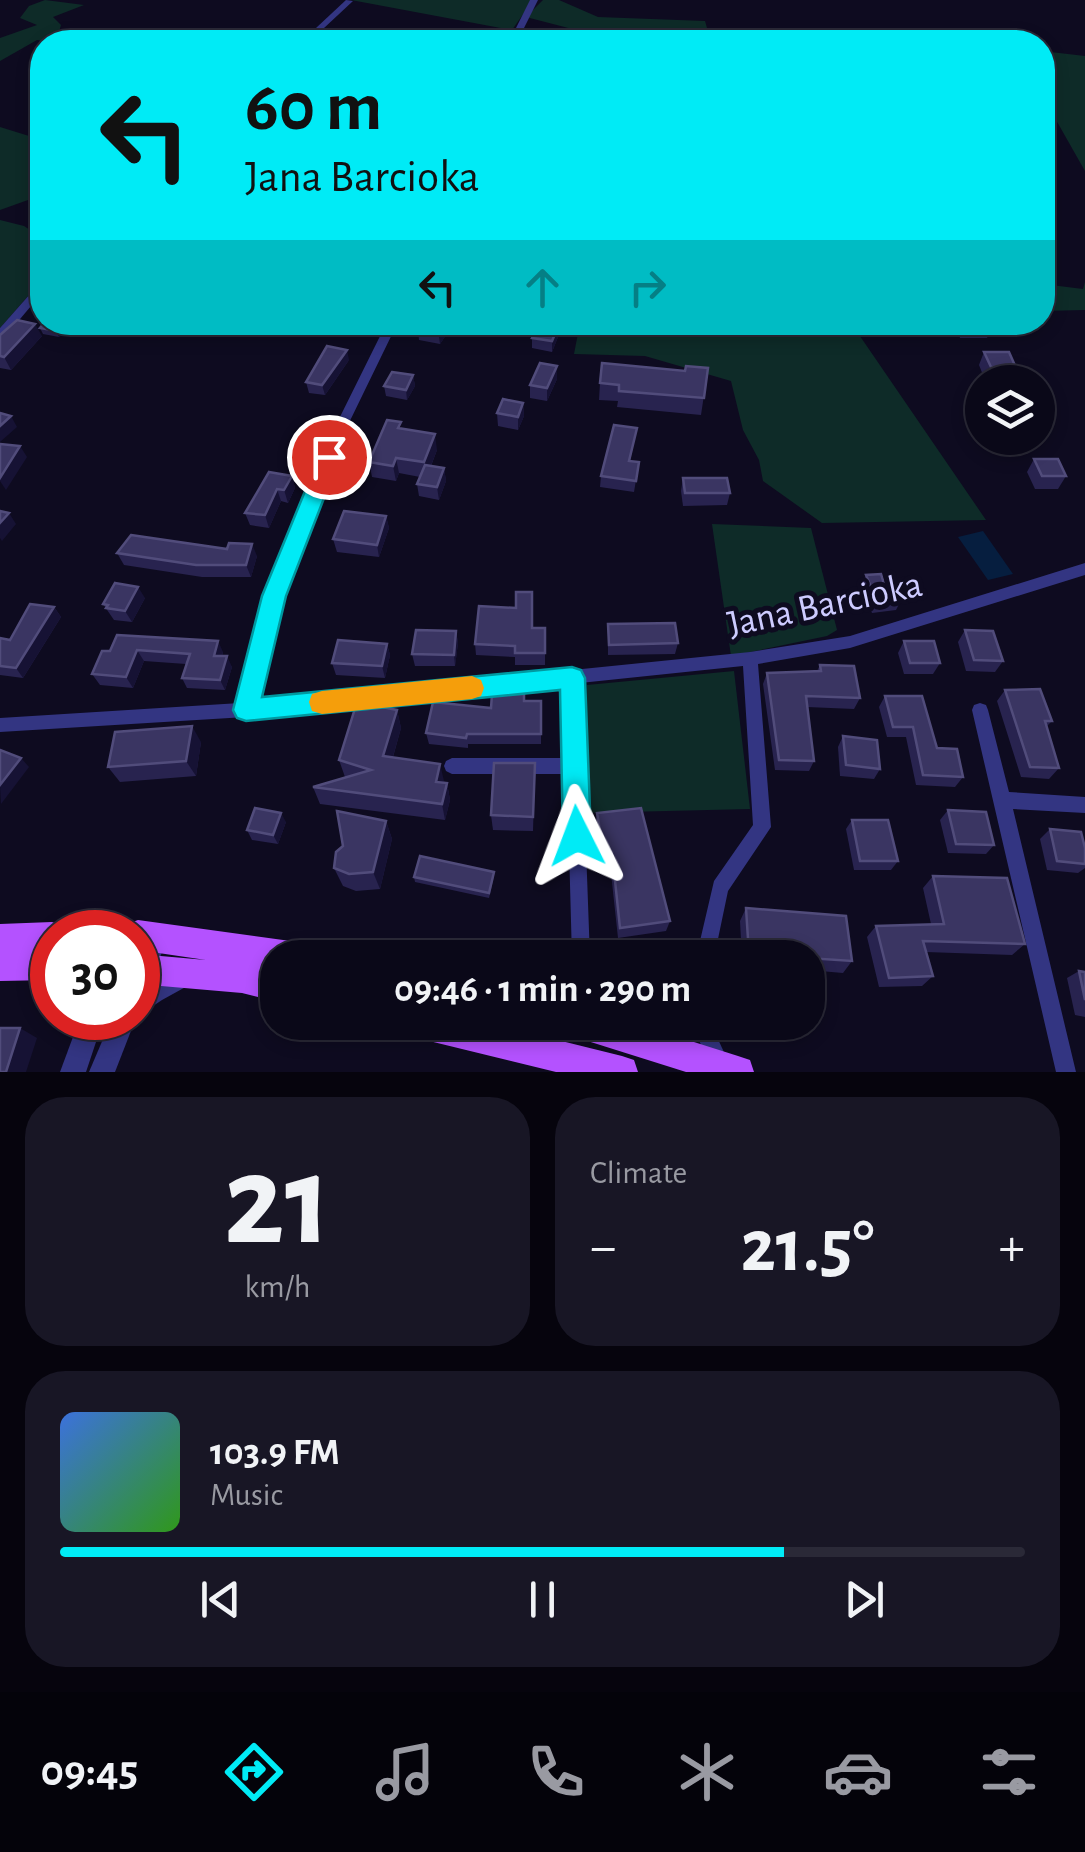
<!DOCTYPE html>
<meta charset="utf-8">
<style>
:root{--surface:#0a0818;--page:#181625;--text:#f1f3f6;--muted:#999aa2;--line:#2a2937;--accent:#00ebf6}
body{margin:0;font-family:"Alegreya Sans",sans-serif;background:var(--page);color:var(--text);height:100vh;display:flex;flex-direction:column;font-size:38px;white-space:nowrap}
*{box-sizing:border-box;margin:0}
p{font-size:32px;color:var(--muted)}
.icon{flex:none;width:55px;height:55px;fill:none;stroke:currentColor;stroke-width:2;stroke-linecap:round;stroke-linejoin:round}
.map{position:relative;height:1072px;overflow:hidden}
.panel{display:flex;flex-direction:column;gap:25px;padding:25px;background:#06040d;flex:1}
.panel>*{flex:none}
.top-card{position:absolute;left:30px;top:30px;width:1025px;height:305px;border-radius:40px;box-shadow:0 5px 15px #0003,0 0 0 2px var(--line);background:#00ebf6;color:#111;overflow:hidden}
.buttons{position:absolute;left:965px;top:365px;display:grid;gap:20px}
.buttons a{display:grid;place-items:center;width:90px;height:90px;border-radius:50%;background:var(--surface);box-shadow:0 5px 15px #0003,0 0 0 2px var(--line);font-size:50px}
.speed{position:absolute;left:30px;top:910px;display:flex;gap:20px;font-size:50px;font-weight:700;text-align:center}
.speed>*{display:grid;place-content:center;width:130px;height:130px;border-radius:50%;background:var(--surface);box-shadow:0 5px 15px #0003,0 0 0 2px var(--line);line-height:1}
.speed .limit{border:15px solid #d22;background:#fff;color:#111}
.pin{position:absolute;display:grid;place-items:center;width:85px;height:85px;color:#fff;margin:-42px;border:5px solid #fff;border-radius:50%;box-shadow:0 2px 10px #0007}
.me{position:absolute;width:110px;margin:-55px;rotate:357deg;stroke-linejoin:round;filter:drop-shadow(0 0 8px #0008)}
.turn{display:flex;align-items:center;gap:35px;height:210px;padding:0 50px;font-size:45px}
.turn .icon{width:130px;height:130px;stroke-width:2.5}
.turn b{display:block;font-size:70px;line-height:85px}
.lanes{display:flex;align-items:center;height:95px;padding:0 50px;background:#0003;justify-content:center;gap:50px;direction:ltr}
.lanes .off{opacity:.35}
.big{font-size:75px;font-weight:700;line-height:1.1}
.panel .tile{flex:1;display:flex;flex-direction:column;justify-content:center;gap:15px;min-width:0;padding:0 35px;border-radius:40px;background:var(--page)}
.panel .dial{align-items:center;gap:0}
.dial b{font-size:130px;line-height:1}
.song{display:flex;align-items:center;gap:30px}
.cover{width:120px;height:120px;border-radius:15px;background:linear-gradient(135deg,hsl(220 70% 55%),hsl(110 70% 35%))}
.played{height:10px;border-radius:5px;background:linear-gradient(90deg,var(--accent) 75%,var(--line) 75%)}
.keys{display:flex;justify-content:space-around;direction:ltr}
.heat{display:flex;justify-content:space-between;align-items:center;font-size:55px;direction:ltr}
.panel .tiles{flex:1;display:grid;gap:25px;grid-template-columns:1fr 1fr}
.tile:last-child{grid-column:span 2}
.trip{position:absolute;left:260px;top:940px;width:565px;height:100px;border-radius:40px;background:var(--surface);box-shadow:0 5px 15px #0003,0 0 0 2px var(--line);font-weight:700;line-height:100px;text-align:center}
.menu{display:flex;height:160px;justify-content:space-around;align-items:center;background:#04030a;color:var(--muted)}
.menu .icon{width:70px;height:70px}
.menu .active{color:var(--accent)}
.menu b{font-size:45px;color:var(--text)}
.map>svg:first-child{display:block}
.green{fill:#0e2b28}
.water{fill:#061e3f}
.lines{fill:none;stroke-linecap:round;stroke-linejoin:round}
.minor{fill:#333582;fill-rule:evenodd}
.tertiary{fill:#333582;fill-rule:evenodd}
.primary{fill:#b452ff;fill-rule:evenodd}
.wall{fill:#28234f}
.shaded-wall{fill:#161234}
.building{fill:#3a3562;stroke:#514c7b;stroke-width:2.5}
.route{fill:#00ebf6;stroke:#0099a0;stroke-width:2.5}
.slow{fill:#f59e0b}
.labels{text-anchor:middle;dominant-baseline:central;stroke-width:10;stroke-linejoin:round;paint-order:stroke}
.street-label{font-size:38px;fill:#cdcbff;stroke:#0e0b20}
</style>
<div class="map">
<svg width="1085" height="1072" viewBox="0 0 1085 1072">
<rect width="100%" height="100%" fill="#0e0b20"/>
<!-- green -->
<g class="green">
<path d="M45 0 84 5 53 17 61 25 56 42 37 40 0 61V38L37 25 20 18 29 6Z"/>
<path d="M351 0H533L512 30Z"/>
<path d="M543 0H559L598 17 705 21 707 28 721 37 716 42H602L603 37 526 17Z"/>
<path d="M1042 51 1085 56V171L1043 97Z"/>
<path d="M0 127 42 140V195L0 210Z"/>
<path d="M0 220 24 226 42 238V280L0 328Z"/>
<path d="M1085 282V310L1043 311V284L1083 289Z"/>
<path d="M580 323H851L986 520 822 523 763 481 759 460 743 430 731 381 645 356 574 354Z"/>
<path d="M712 524 811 528 837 630 827 636 731 656Z"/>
<path d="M734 671 750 809 583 813 587 685Z"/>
</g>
<!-- water -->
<path class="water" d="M983 531 1013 574 988 580 958 537Z"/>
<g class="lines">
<!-- minor -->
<g class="minor">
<path d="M346 0 353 1 309 42H301Z"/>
<path d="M530 0H538L517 42H509Z"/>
<path d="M42 284V293L4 338 0 339V328L38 285Z"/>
<path d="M387 322H398L345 431 281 596 256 702 750 652 850 636 1085 563V575L850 648 758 664 771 827 728 891 714 958H696L714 881 753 825 743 666 580 683 590 958H572L567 774H452L446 771 444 766 446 761 452 758H566L564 684 246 717 0 732V718L240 703 267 596 333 431Z"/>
<path d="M980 703 986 705 988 710 1009 792 1085 797V813L1013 809 1076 1072H1056L972 710 974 705Z"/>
<path d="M691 1022H710L729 1063 726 1070 721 1072 712 1070Z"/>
</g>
<!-- tertiary -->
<g class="tertiary">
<path d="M156 924 164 928 168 936 152 979 183 964 191 968 195 976 191 984 162 1000 138 1016V953L148 928Z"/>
<path d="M80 1018H104L86 1072H60Z"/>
<path d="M112 1018H136L115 1072H89Z"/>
</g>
<!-- primary -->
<g class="primary">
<path d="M138 920 305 943 316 947 320 958H278V969L260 967 278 971V1002L242 993 138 984V954L206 960 138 950V932H124L127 924Z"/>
<path d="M52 922 63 926 65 932H52V980L0 981V924Z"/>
<path d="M401 1022H485L622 1056 634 1060 638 1072H556L417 1038 406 1033Z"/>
<path d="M562 1022H631L738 1056 750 1060 754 1072H686L578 1038 567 1033Z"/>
</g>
</g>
<!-- wall -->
<g class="wall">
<path d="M45 322H72L59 337 43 334 40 328Z"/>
<path d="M564 322 552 352 532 348V338Z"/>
<path d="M955 322H992L993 326 987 338H960Z"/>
<path d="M452 326 440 344 419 340 418 328Z"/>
<path d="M0 335 42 336 11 370 0 368Z"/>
<path d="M984 352 1016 368 1010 380H985L979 365Z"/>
<path d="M349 360 325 395 309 393 306 382Z"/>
<path d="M708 368 701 415 617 407 618 401 599 400 600 383Z"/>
<path d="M413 375 415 386 407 400 386 396 384 386Z"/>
<path d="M557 379 547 401 530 398V385Z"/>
<path d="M523 403 524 416 518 430 498 426 497 413Z"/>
<path d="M637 428 630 461 639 462 634 492 600 487 601 476Z"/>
<path d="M402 429 437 450 431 466 444 468 446 481 439 500 419 496 417 484 420 477 399 473 396 481 372 477 369 462Z"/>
<path d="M1034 459 1066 476 1058 489H1035L1027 472Z"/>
<path d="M361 463 362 470 355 483 342 480 340 474Z"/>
<path d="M292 476 295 488 288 503 281 501 269 528 250 525 245 513Z"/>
<path d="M683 478 730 493 727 505 683 506 681 491Z"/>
<path d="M386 516 389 528 379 557 337 552 333 539Z"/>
<path d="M227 549 257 556 251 577H202L124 565 117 553Z"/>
<path d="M866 575 901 600 896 610 872 613 861 585Z"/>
<path d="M145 598 132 622 114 620 103 604Z"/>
<path d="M54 607 61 617 23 678 0 675V638L10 640Z"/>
<path d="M608 624 678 643 675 654 608 655Z"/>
<path d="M532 628H545V665H515V657L476 655 475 644Z"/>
<path d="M965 630 1003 661 995 672 966 671 958 642Z"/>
<path d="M456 631 458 643 455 666H415L412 654Z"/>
<path d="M117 635 223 652 222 656 232 667 225 690 187 688 182 678 186 664 144 661 133 688 100 685 92 674 110 651Z"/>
<path d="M904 641 940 663 933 674H904L898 653Z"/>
<path d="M387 644 390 655 385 678 336 675 332 663Z"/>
<path d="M820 665 860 698 854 709 807 707 814 761 809 771 775 770 763 684 767 673 817 671Z"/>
<path d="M1005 690 1052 721 1046 727 1059 768 1049 779 1021 777 997 701Z"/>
<path d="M885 696 963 777 955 787 916 785 906 737H887L879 707Z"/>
<path d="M524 701H541V744H468V748L429 744 426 733 491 708Z"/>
<path d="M397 710 401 728 393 757 447 783 450 800 445 820 320 804 313 787 345 777 339 760Z"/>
<path d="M843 736 880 769 874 779 840 776 838 747Z"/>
<path d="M201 742 196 776 120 782 108 767Z"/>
<path d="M535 763 533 831 493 830 491 815Z"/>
<path d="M948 810 994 845 986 854 948 853 940 820Z"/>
<path d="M597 813 670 921 666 931 618 938 610 864 602 865 595 826Z"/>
<path d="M852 820 898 861 891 870H854L846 829Z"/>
<path d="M386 821 392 839 380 889 356 891 343 886 334 868Z"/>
<path d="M286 822 278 844 252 840 247 830Z"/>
<path d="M1050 829 1085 848V868L1078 873 1047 870 1040 839Z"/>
<path d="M494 872V876L489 898 415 882 414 877Z"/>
<path d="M933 876 1025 944 1012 955 926 952 933 976 922 986 879 987 867 937 876 926 931 924 923 888Z"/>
<path d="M746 908 852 961 843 973 808 970V958H742L740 921Z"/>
<path d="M1079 971 1085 972V1017L1075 1015 1067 978Z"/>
</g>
<!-- shaded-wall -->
<g class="shaded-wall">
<path d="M63 322H72L59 337 56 331Z"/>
<path d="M444 322H452V326L440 344 438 331Z"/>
<path d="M560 322H564L552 352V341Z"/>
<path d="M35 324 42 336 11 370 4 357Z"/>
<path d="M347 350 349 360 325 395 322 385Z"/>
<path d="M557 366V379L547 401V388Z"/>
<path d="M413 375 415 386 407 400 406 390Z"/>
<path d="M523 403 524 416 518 430V417Z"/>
<path d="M11 416 17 427 0 442V426Z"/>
<path d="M435 434 437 450 426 478 424 462Z"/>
<path d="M20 446 27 457 6 490 0 481V478Z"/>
<path d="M396 458 399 473 396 481 393 466Z"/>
<path d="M361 463 362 470 355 483 354 477Z"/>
<path d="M444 468 446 481 439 500 437 487Z"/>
<path d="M292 476 295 488 288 503 284 490Z"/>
<path d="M277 489 281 501 269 528 265 515Z"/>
<path d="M9 513 16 524 2 541 0 538V523Z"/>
<path d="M386 516 389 528 379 557 377 545Z"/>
<path d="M252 544 257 556 251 577 246 565Z"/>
<path d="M138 587 145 598 132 622 125 611Z"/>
<path d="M54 607 61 617 23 678 16 668Z"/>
<path d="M456 631 458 643 455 666 454 655Z"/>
<path d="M218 641 223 652 219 666 214 656Z"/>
<path d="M387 644 390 655 385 678 382 666Z"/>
<path d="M137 650 144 661 133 688 126 677Z"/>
<path d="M227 656 232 667 225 690 220 680Z"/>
<path d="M397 710 401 728 388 774 383 756Z"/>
<path d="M192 726 201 742 196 776 186 761Z"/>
<path d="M21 758 29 767 1 804 0 785Z"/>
<path d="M440 764 444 781 440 799 436 782Z"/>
<path d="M447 783 450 800 445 820 442 804Z"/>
<path d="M281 813 286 822 278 844 273 835Z"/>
<path d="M386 821 392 839 380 889 373 872Z"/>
<path d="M20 1028 37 1038 26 1072H6Z"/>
</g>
<!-- building -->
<g class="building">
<path d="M17 320 35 324 4 357 0 356V335Z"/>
<path d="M45 322H63L56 331 40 328Z"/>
<path d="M421 322H444L438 331 418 328Z"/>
<path d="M539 322H560L552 341 532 338Z"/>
<path d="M964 322H992L993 326 965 325Z"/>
<path d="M327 346 347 350 322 385 306 382Z"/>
<path d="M984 352H1009L1016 368 991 367Z"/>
<path d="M540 363 557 366 547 388 530 385Z"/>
<path d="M602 363 685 371 686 366 708 368 704 398 619 391V385L600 383Z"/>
<path d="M392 372 413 375 406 390 384 386Z"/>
<path d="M503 399 523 403 518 417 497 413Z"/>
<path d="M0 413 11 416 0 426Z"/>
<path d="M387 420 401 422 398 428 435 434 424 462 396 458 393 466 369 462Z"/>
<path d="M614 425 637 428 629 461 639 462 636 481 601 476Z"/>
<path d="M0 444 20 446 0 478Z"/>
<path d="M1034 459H1058L1066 476H1042Z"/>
<path d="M347 461 361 463 354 477 340 474Z"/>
<path d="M425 465 444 468 437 487 417 484Z"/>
<path d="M269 472 292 476 284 490 277 489 265 515 245 513Z"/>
<path d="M683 478H727L730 493H685Z"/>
<path d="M0 511 9 513 0 523Z"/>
<path d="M344 511 386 516 377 545 333 539Z"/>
<path d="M131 535 227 549 229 543 252 544 246 565H196L117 553Z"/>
<path d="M881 574 884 584 894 583 901 600 877 602 866 575Z"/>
<path d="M115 583 138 587 125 611 106 608 108 605 103 604Z"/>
<path d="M516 592H532V628H545V653H515V646L475 644 479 606 516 608Z"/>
<path d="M30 604 54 607 16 668 0 666V638L10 640Z"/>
<path d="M675 623 678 643 609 645 608 624Z"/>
<path d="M416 630 456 631 454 655 412 654Z"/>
<path d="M965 630 993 631 1003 661 974 660Z"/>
<path d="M117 635 218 641 214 656H227L220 680 182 678 190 654 137 650 126 677 92 674 102 651H110Z"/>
<path d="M338 640 387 644 382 666 332 663Z"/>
<path d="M904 641H934L940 663H910Z"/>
<path d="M820 665 854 666 860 698 806 696 814 761 779 760 767 673 821 671Z"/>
<path d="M1040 689 1052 721H1045L1059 768 1030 767 1005 690Z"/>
<path d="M492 694H524V701H541V734H467L466 738 426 733 433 702 491 708Z"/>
<path d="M885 696H922L937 748 957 749 963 777 923 775 913 727H893Z"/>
<path d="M357 702 397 710 383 756 440 764 436 782 447 783 442 804 313 787 371 770 339 760Z"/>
<path d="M192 726 186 761 108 767 115 732Z"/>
<path d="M843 736 877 740 880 769 846 765Z"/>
<path d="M0 750 21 758 0 785Z"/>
<path d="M494 763H535L533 817 491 815Z"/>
<path d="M255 808 281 813 273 835 247 830Z"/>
<path d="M641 808 670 921 620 928 612 852 604 853 597 813Z"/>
<path d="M948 810 986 812 994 845 956 844Z"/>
<path d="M337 811 386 821 373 872 349 874 334 868 336 852 343 846Z"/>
<path d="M852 820H888L898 861H860Z"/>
<path d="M1050 829 1081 832 1085 848V864L1057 861Z"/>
<path d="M420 856 494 872 489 893 414 877Z"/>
<path d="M933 876 1007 878 1025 944 923 941 933 976 889 978 876 926 944 924Z"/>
<path d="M746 908 846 916 852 961 749 954Z"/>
<path d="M1079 971 1085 972V1000Z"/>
<path d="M0 1028H20L6 1072H0Z"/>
</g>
<!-- route -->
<path class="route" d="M329 449 340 457 286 596 262 697 572 667 581 670 585 678 591 836 587 846 577 850 567 846 563 836 560 690 246 721 237 718 233 710 262 596 319 457Z"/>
<!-- slow -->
<path class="slow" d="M472 676 481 680 484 688 481 696 472 699 322 714 312 711 309 702 312 694 322 691Z"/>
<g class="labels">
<!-- street labels -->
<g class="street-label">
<text transform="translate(825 605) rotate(-12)">Jana Barcioka</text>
</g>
</g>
</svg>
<div class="buttons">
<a><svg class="icon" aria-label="layers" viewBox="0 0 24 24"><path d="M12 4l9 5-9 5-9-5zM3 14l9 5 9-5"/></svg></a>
</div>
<div class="speed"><div class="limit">30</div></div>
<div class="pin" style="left:329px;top:457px;background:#d93025"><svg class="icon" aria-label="arrive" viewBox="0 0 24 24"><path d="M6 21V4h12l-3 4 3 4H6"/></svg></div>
<svg class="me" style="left:577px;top:836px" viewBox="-20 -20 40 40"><path d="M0-17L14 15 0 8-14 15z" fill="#00ebf6" stroke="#fff" stroke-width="4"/></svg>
<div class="trip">09:46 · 1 min · 290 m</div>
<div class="top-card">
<div class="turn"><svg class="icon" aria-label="left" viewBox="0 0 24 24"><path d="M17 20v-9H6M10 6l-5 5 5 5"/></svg><div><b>60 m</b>Jana Barcioka</div></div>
<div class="lanes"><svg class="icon" aria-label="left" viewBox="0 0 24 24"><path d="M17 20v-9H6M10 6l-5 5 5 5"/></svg><svg class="icon off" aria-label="ahead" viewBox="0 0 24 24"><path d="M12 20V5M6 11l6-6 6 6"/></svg><svg class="icon off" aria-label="right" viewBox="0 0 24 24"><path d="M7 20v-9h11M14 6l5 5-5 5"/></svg></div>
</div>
</div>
<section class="panel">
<div class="tiles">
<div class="tile dial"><b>21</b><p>km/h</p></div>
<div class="tile"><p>Climate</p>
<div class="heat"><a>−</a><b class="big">21.5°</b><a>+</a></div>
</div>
<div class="tile">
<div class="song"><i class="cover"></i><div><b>103.9 FM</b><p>Music</p></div></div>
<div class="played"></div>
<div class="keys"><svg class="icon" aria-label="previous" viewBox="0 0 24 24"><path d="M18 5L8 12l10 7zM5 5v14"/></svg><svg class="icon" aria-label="pause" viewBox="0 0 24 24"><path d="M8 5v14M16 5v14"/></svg><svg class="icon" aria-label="next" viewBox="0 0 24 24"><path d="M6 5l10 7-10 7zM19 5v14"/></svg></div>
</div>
</div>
</section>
<nav class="menu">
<b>09:45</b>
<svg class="icon active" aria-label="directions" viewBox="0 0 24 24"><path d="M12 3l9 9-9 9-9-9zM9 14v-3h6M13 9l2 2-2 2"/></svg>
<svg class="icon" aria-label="music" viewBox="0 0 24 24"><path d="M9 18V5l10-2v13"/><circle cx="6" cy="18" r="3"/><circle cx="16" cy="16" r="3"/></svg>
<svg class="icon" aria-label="phone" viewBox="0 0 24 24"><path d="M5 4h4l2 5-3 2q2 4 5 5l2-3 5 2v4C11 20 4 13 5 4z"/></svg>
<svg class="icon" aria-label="climate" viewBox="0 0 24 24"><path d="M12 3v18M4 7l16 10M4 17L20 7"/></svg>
<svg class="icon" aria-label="car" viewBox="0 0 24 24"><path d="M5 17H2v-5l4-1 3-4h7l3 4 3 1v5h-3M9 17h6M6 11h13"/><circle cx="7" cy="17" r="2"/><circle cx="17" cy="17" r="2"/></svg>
<svg class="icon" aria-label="filters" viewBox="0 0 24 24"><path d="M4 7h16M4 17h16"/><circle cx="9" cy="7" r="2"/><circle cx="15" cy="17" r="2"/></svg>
</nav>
